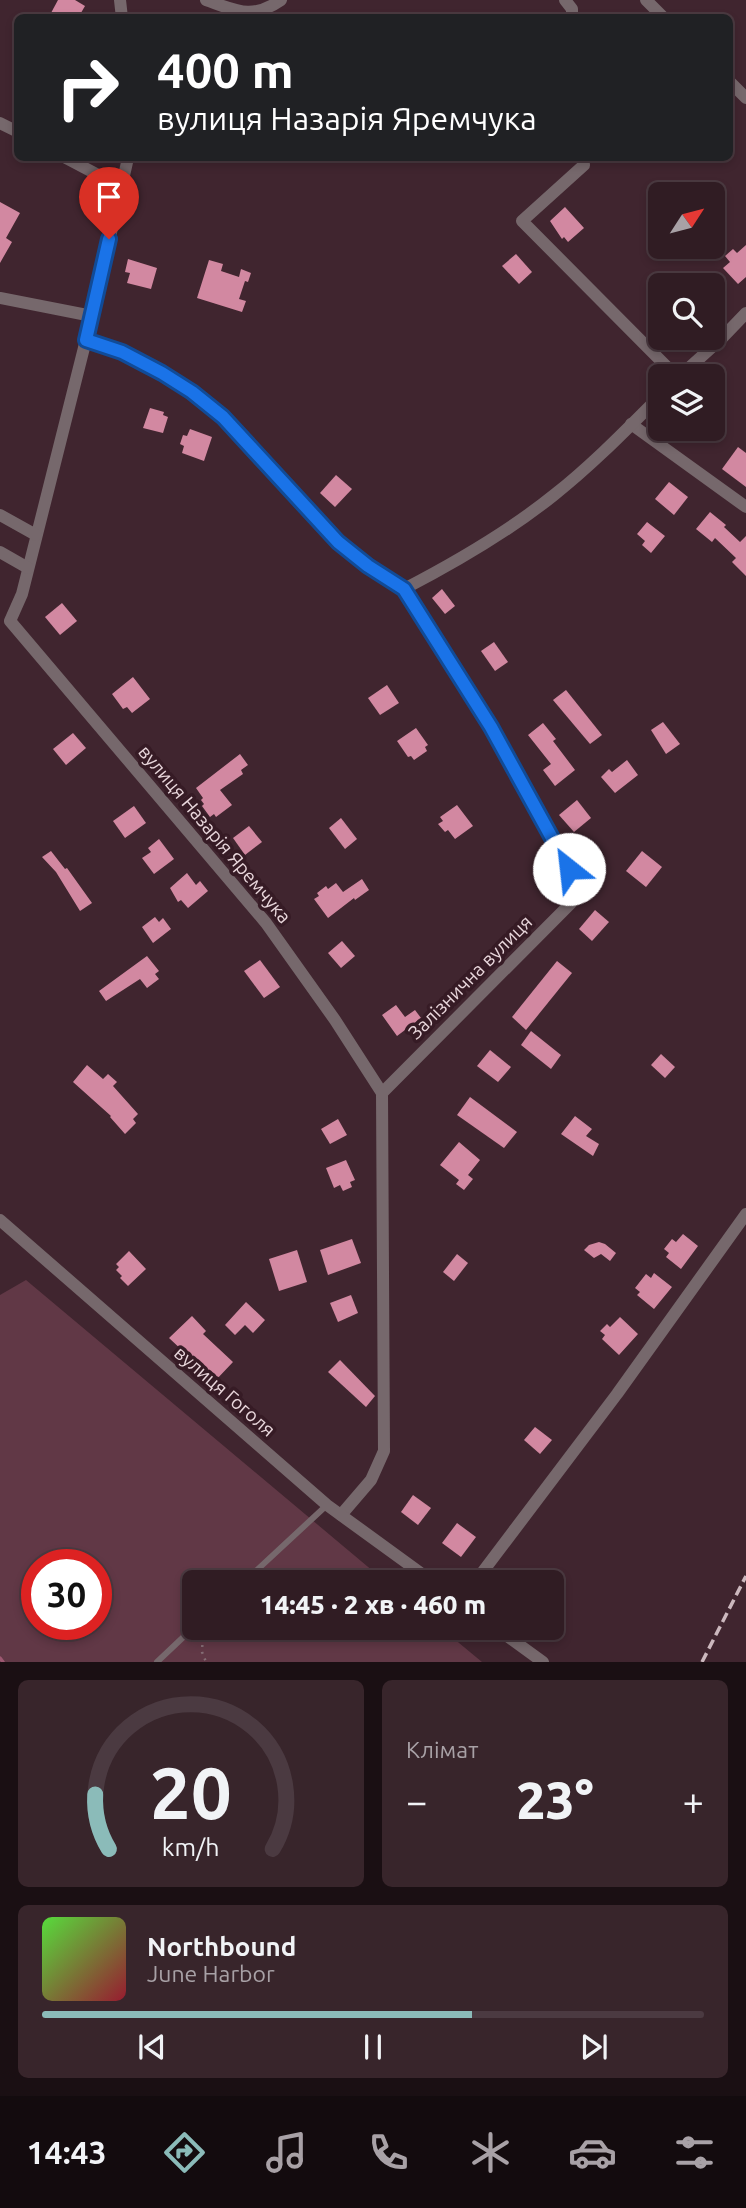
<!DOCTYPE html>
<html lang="uk">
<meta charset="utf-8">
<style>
:root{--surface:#301c23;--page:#38252b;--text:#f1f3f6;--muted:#a8a1a6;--line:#4b3a41;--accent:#8bbbb9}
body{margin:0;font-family:Ubuntu,sans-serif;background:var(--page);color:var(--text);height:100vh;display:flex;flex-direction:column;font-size:26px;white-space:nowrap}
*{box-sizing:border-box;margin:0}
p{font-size:23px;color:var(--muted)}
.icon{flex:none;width:38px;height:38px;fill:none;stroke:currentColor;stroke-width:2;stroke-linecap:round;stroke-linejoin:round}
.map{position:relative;height:1662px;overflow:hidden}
.details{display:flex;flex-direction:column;gap:18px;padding:18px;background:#1a0f13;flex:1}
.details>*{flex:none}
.hud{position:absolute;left:14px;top:14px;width:719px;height:147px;border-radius:10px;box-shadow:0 4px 10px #0003,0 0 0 2px var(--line);background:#202124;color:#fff;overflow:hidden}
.needle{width:46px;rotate:54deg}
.controls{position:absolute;left:648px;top:182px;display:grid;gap:14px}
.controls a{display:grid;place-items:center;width:77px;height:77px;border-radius:10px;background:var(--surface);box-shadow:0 4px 10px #0003,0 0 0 2px var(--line);font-size:35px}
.speed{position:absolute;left:21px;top:1549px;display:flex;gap:14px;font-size:35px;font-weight:700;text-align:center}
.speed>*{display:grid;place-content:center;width:91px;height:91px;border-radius:50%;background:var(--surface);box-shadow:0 4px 10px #0003,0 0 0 2px var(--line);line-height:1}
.speed .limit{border:10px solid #d22;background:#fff;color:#111}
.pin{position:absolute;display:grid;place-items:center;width:60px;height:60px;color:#fff;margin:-72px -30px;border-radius:50% 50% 50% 0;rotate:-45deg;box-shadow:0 0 7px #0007}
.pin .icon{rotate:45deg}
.me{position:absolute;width:77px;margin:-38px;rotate:331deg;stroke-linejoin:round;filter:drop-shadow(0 0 5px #0008)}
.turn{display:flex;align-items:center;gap:24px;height:147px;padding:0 28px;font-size:32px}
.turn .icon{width:91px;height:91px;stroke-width:2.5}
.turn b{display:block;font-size:49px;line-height:60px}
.big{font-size:52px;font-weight:800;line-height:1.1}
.details .tile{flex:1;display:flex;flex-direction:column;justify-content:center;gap:10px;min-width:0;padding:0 24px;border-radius:10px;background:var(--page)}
.details .dial{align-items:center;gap:0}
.dial svg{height:182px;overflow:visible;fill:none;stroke:var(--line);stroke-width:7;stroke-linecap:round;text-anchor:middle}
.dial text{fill:var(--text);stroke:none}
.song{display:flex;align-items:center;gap:21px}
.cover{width:84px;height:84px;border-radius:10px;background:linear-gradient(135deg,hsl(110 70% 55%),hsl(350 70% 35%))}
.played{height:7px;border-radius:4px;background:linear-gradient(90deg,var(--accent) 65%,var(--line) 65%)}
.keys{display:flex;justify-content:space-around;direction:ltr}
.heat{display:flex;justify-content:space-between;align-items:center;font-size:38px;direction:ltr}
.details .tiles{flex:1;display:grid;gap:18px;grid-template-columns:1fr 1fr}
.tile:last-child{grid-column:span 2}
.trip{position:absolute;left:182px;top:1570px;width:382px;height:70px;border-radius:10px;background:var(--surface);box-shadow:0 4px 10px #0003,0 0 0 2px var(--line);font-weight:800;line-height:70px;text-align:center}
.tabs{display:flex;height:112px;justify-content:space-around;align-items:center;background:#130b0e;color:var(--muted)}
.tabs .icon{width:49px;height:49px}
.tabs .active{color:var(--accent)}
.tabs b{font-size:32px;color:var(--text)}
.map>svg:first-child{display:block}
.green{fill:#613846;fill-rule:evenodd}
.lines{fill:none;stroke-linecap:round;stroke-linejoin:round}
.stream{stroke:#9d5871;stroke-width:3.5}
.building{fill:#d288a1}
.path{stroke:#856d75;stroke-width:2.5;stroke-dasharray:2 5;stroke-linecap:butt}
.lane{stroke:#76686c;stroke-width:6}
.street{stroke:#76686c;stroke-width:12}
.rail{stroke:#ccb8be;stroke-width:3.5;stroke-dasharray:10 5;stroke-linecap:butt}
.route-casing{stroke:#114b97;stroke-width:18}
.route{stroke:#1a73e8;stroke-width:12}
.labels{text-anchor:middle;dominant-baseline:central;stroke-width:7;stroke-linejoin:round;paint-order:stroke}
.street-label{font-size:19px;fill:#e9d7dc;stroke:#361b25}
</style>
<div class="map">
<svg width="746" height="1662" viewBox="0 0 746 1662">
<rect width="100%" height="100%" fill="#40252f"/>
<!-- green -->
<path class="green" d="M26 1280 386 1582H194V1628H441L482 1662H0V1295ZM37 1564H96V1624H37Z"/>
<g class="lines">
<!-- stream -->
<path class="stream" d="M0 1658 3 1662"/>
</g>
<!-- building -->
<g class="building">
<path d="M58 0H75L85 6 78 18H59L51 13Z"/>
<path d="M0 202 20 213 6 238 12 242 0 263Z"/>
<path d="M565 207 584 228 568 242 564 237 562 239 550 221Z"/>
<path d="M746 245V277L738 284 723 268 730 262 725 256 733 249 737 253Z"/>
<path d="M516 254 532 272 519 284 502 266Z"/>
<path d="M128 259 157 268 151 289 127 283 130 273 125 272Z"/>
<path d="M209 260 223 264 221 271 239 277 241 269 251 273 248 282 245 281 239 299 246 301 242 312 197 298Z"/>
<path d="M150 408 164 412 163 415 168 417 163 433 143 428Z"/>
<path d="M190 429 212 437 204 461 182 453 184 446 180 444 183 435 187 436Z"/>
<path d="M738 447 746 453V487L722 469Z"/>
<path d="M336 475 352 489 335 507 320 493Z"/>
<path d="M669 482 688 497 674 515 655 499Z"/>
<path d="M710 512 726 525 724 527 740 542 746 536V576L732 562 736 558 715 538 712 542 696 529Z"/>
<path d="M647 522 665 536 651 553 642 545 645 541 637 534Z"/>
<path d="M442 589 455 606 445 614 432 598Z"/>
<path d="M62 603 77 621 60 635 45 617Z"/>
<path d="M494 642 508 662 495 671 481 651Z"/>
<path d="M133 677 150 699 132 713 127 707 123 709 112 694Z"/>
<path d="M387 685 399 703 380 715 368 698Z"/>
<path d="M566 690 602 735 590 744 553 700Z"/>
<path d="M663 722 680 744 666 754 651 730Z"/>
<path d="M543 723 556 739 553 741 575 770 555 786 543 770 551 764 528 735Z"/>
<path d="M416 728 428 745 425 747 427 751 414 760 411 756 408 757 397 741Z"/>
<path d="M73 733 86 748 66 765 53 749Z"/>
<path d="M240 754 248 765 241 770 243 774 220 790 232 805 216 817 214 814 210 817 202 806 204 804 201 800 203 798 196 788Z"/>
<path d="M627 760 638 775 615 793 601 777 609 769 612 772Z"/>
<path d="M577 800 591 818 574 832 559 815Z"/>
<path d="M457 805 473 826 455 839 448 830 445 832 438 824 443 821 440 817Z"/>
<path d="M134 806 146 823 125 838 113 821Z"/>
<path d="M341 818 357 839 345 849 329 828Z"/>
<path d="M249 826 262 842 245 855 233 838Z"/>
<path d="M159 839 174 859 154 874 142 858 151 852 148 848Z"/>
<path d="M51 851 65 869 67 868 92 903 80 911 56 872 42 857Z"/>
<path d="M642 851 662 867 646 887 626 871Z"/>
<path d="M187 873 196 885 200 881 208 891 188 908 181 900 178 902 170 888Z"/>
<path d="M362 879 369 890 355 900 354 898 328 918 314 899 319 896 317 893 326 886 328 889 336 883 343 892Z"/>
<path d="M595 910 609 922 592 941 579 929Z"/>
<path d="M155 917 159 922 163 918 171 929 153 943 142 927Z"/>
<path d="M342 941 355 956 341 968 328 953Z"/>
<path d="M147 956 159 971 155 974 159 979 147 988 140 979 106 1001 99 991Z"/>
<path d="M260 960 280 987 264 998 244 971Z"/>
<path d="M557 961 572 973 526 1030 512 1017Z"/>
<path d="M396 1005 405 1017 415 1010 421 1018 397 1036 382 1015Z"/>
<path d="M531 1031 561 1055 551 1069 521 1045Z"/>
<path d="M490 1050 511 1067 498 1082 477 1066Z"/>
<path d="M661 1054 675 1067 665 1078 651 1065Z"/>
<path d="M87 1065 103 1079 108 1074 117 1082 113 1086 138 1114 133 1119 136 1123 125 1134 110 1117 111 1116 73 1082Z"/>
<path d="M470 1097 517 1132 504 1148 457 1115Z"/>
<path d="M575 1116 592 1129 586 1136 599 1144 593 1156 561 1134Z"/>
<path d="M338 1119 347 1135 330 1144 321 1129Z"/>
<path d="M459 1142 480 1160 468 1175 473 1179 464 1190 456 1184 459 1180 440 1165Z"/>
<path d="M346 1160 355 1180 350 1182 352 1187 343 1191 340 1185 334 1188 326 1168Z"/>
<path d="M683 1234 698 1246 681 1269 666 1257 669 1253 664 1249 672 1239 676 1242Z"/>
<path d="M352 1239 361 1263 328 1275 320 1250Z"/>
<path d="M599 1242 605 1244 616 1253 610 1261 601 1254 594 1258 584 1250 589 1245Z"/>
<path d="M297 1250 307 1282 279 1291 269 1259Z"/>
<path d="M129 1251 146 1269 128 1286 120 1278 122 1276 116 1270 119 1267 116 1264Z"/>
<path d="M457 1254 468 1263 454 1281 443 1272Z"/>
<path d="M654 1273 672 1287 654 1309 637 1295 640 1292 635 1288 646 1274 651 1278Z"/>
<path d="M351 1295 358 1313 338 1322 330 1303Z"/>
<path d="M246 1302 265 1320 253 1333 245 1325 235 1335 225 1325Z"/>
<path d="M192 1316 206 1331 203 1334 233 1362 215 1381 169 1338Z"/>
<path d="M620 1317 638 1334 619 1355 602 1339 605 1335 600 1331 607 1324 610 1327Z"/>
<path d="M340 1360 375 1396 366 1407 328 1372Z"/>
<path d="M535 1427 552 1440 540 1454 524 1440Z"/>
<path d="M413 1495 431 1508 418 1525 401 1512Z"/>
<path d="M457 1523 476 1537 461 1557 442 1543Z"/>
</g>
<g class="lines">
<!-- path -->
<path class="path" d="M203 1631 202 1652 206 1662"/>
<!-- lane -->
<g class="lane">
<path d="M244 1582 327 1505"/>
<path d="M157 1662 194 1627"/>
</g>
<!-- street -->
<g class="street">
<path d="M120 0 122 18"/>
<path d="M206 0C237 11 252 20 281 0"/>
<path d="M565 0 572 9V18"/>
<path d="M646 0 664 18"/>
<path d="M730 82 746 98"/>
<path d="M0 123 18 132"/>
<path d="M66 158 121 187"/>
<path d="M128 158 92 316 22 594 10 621 266 923 335 1020 382 1093 384 1451 371 1480 341 1515"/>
<path d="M583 158 584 165 522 221 676 376"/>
<path d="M0 298 92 316"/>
<path d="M86 340 122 352 162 373 192 392 223 417 250 445 328 532 368 566 404 589 490 727 582 892 382 1093"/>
<path d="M680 376 722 338 746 313"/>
<path d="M631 424 746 507"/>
<path d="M0 515 36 535"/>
<path d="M0 552 28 568"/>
<path d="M404 589C456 562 508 532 554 495 592 465 626 430 660 396"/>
<path d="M0 1220 327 1505 433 1582"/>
<path d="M475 1582 617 1394 746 1214"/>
<path d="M496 1628 543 1662"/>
</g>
<!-- rail -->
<path class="rail" d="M702 1662 746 1576"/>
</g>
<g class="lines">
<defs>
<path id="route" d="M109 239 86 340 122 352 162 373 192 392 223 417 338 542 368 566 404 589 491 727 569 869"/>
</defs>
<!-- route casing -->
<use href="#route" class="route-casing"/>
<!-- route -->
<use href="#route" class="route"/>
</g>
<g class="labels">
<!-- street labels -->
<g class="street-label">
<text transform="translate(215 834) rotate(50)">вулиця Назарія Яремчука</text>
<text transform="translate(470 977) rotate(-45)">Залізнична вулиця</text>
<text transform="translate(225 1391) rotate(41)">вулиця Гоголя</text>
</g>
</g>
</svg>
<div class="controls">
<a><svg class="needle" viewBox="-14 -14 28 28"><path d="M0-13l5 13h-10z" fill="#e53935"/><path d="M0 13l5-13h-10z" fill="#a8a1a6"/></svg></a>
<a><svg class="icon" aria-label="search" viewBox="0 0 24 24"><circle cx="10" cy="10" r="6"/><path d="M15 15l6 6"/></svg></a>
<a><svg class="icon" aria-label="layers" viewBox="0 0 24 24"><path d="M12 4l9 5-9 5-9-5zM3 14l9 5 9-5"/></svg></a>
</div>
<div class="speed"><div class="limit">30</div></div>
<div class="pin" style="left:109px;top:239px;background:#d93025"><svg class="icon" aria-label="arrive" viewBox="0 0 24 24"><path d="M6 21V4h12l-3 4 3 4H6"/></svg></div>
<svg class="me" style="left:569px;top:869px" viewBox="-20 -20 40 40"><circle r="19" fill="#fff"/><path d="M0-13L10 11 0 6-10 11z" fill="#1a73e8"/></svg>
<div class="trip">14:45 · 2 хв · 460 m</div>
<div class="hud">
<div class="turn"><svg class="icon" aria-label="right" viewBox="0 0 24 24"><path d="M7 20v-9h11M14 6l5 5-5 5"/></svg><div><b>400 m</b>вулиця Назарія Яремчука</div></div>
</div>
</div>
<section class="details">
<div class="tiles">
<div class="tile dial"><svg viewBox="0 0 100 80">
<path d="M14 69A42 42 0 1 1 86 69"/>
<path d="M14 69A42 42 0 0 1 8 45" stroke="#8bbbb9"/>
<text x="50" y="56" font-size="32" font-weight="700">20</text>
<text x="50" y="72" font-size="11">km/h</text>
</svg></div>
<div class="tile"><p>Клімат</p>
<div class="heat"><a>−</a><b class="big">23°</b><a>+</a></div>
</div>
<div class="tile">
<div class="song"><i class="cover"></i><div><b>Northbound</b><p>June Harbor</p></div></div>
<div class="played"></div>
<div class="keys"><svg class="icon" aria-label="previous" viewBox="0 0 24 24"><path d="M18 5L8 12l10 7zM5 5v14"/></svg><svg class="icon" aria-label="pause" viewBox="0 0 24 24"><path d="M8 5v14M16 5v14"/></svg><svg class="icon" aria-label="next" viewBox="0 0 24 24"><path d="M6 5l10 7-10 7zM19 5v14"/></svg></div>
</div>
</div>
</section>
<nav class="tabs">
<b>14:43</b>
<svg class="icon active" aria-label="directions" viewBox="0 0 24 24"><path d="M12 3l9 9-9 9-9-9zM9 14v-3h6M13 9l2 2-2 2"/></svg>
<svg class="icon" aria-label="music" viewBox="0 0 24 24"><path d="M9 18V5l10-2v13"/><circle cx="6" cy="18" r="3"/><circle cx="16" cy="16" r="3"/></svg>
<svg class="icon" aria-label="phone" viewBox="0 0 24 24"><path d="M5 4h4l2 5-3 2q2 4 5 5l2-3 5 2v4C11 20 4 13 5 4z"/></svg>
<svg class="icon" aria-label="climate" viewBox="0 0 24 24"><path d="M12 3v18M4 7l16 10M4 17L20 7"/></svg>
<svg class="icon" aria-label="car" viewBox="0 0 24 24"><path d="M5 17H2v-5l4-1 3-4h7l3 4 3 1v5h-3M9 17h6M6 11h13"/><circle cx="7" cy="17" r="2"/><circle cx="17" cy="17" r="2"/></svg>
<svg class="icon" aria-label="filters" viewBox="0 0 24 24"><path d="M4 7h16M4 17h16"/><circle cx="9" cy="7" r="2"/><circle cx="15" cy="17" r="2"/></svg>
</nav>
